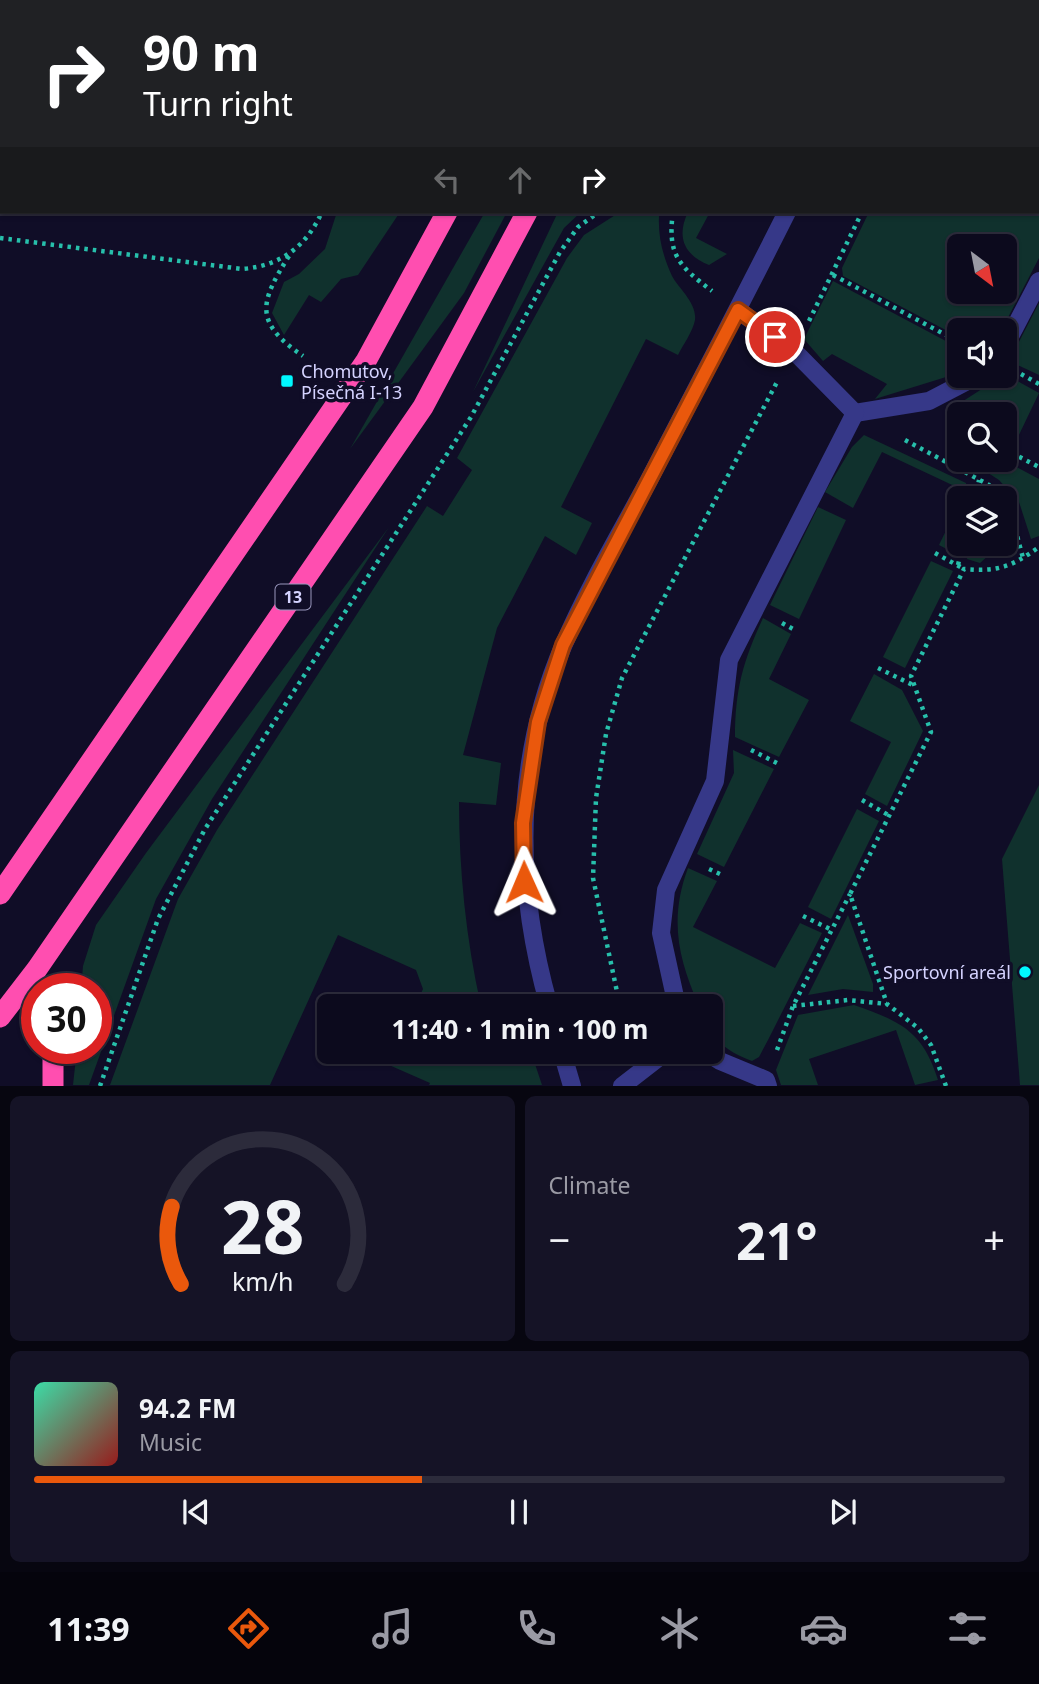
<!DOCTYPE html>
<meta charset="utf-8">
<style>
:root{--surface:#0c0a1d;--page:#151326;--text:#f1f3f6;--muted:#9a9aa4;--line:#2c2b3b;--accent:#ea580c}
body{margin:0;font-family:"Noto Sans",sans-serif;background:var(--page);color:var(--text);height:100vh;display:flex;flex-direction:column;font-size:26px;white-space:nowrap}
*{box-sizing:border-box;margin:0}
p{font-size:23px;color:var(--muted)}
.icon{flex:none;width:38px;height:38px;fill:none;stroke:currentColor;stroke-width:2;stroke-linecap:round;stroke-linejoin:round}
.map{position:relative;height:1086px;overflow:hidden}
.panel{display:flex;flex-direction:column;gap:10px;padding:10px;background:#070610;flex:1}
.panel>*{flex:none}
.banner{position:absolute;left:0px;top:0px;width:1040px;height:214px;box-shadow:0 2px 5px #0004,0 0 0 2px var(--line);background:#202124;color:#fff;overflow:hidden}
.needle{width:46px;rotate:148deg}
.buttons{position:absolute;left:947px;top:234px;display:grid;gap:14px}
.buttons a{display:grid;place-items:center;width:70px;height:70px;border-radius:10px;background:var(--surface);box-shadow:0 2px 5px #0004,0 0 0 2px var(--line);font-size:35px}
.speed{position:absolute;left:21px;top:973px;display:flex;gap:14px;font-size:35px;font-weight:700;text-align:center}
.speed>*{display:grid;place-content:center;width:91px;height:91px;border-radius:50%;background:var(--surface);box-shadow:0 2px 5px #0004,0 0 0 2px var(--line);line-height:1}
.speed .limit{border:10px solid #d22;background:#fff;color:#111}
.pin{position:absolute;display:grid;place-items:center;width:60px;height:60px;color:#fff;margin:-30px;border:4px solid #fff;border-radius:50%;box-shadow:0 2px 7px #0007}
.me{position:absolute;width:77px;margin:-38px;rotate:359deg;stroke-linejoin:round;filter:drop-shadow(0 0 5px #0008)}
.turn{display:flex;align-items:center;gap:24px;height:147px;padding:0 28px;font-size:32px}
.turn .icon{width:91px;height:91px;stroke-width:2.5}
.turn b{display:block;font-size:49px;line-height:60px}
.lanes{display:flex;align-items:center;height:66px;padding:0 28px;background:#0003;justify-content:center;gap:35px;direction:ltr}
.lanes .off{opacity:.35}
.big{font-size:52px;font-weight:700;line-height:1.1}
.panel .widget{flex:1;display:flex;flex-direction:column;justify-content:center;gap:10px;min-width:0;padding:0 24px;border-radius:10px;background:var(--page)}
.panel .dial{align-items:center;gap:0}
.dial svg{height:182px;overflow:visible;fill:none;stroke:var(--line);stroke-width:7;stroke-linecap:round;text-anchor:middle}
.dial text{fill:var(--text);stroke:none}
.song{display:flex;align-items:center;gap:21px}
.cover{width:84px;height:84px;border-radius:10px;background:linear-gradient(135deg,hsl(160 70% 55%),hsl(0 70% 35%))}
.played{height:7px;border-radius:4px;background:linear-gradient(90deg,var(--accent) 40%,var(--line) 40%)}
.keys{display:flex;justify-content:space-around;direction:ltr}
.heat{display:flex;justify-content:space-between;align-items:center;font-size:38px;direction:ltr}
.panel .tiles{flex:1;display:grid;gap:10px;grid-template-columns:1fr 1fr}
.widget:last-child{grid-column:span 2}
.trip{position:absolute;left:317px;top:994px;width:406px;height:70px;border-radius:10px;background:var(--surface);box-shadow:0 2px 5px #0004,0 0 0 2px var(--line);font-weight:700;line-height:70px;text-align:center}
.tab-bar{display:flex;height:112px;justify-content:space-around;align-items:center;background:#05040c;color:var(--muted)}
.tab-bar .icon{width:49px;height:49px}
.tab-bar .current{color:var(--accent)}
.tab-bar b{font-size:32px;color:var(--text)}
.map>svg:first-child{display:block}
.green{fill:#10312d;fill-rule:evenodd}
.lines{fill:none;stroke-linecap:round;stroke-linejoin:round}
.path{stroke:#27bfab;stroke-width:4.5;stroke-dasharray:3.5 5;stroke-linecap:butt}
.minor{stroke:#363888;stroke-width:18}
.highway{stroke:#ff4eb0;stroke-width:21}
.route-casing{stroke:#983908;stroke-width:18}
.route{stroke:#ea580c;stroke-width:12}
.poi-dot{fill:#00f7fe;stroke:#100d27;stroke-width:2.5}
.labels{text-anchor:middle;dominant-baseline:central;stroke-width:7;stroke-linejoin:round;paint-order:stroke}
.shield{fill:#100d27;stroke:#9a98be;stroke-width:2}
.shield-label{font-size:16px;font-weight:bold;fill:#d5d3ff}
.poi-label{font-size:18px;fill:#d5d3ff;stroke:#100d27;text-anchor:start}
</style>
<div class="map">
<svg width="1039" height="1086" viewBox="0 0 1039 1086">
<rect width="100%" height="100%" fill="#100d27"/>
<!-- green -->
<g class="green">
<path d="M1039 169V258L1001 331H959V337L843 276 842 268 869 212H1038ZM959 247H1004V292H959Z"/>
<path d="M337 212H400L358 275 341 279 321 302 309 295 284 335 272 313 284 282 299 274 325 249Z"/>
<path d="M485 212H507L464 293 350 449Z"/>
<path d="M558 212H581L564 228 473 392Z"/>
<path d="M620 212H649L659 216C658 238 663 256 672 276 679 289 697 303 695 320 693 331 683 345 678 355L646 339 561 507 592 523 576 555 545 536 497 628 463 755 501 763 496 805 459 802C459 870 466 939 481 1006H415L423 989 416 970 338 935 270 1085H110L178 899 217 830 427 506 443 516 472 470 457 458 567 258 584 235Z"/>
<path d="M688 212H710L696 238 727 254 709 265C684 255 676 237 688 212Z"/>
<path d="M833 281 959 348V373L875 399 887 384 832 354 823 361 804 339Z"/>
<path d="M1039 303V375L1009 361Z"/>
<path d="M1005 374 1039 393 1017 439 1005 433 1004 415H969L954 407Z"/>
<path d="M864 435 966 483 969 499H962L965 491 882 452 853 508 825 492 852 447Z"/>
<path d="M968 460H1003L1039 479V536L1031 539 1019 502 999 480Z"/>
<path d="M959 504 956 554 939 545Z"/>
<path d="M818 507 846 520 799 619 770 605Z"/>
<path d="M389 527 212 799 156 899 89 1085H73L77 1048H96V989H81L83 966 96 925 146 853Z"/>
<path d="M970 544H1001L980 563 967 559Z"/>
<path d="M931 561 953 571 905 668 883 657Z"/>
<path d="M763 618 791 634 769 679 809 700 779 757 735 737C735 690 743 661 763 618Z"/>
<path d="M874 674 902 690 923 731 887 806 865 794 891 742 850 721Z"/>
<path d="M733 750 774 769 724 867 697 854 734 773Z"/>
<path d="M1039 785V1085H1020L1002 859Z"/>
<path d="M857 809 879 821 831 919 808 907Z"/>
<path d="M688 868 717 881 693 927 775 968 800 923 822 933 768 1040 759 1057 752 1061C721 1049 710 1038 710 1006H699C678 958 669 919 688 868Z"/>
<path d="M848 915 873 984V992L843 989 808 995Z"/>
<path d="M854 1005C900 1021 923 1031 938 1080L915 1085 896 1030 809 1059 818 1085H781L776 1070 798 1015Z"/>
<path d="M395 1052H492L493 1057 510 1052H531L542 1085H429L430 1083 389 1065Z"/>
</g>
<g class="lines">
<!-- path -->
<g class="path">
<path d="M423 2 424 0"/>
<path d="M763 2 764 0"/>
<path d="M673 212C667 255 679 266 712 291"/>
<path d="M0 238 242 269C280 266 306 247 322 212"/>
<path d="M289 256C260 302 253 322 303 356"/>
<path d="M833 275 959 342"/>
<path d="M809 321 862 212"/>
<path d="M1021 374 1039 384"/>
<path d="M905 440 989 485 999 499"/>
<path d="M1004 449 1039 467"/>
<path d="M975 499 979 480"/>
<path d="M1004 506 1012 517 1023 558"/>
<path d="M935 553 964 569"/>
<path d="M958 565 963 544"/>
<path d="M782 623 793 629"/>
<path d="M878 668 913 685"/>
<path d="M751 750 777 763"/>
<path d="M862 800 890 816"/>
<path d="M709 869 720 874"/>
<path d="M803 916 832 930"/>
<path d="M620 1006 593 878 596 798 606 734 622 678 777 382"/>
<path d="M793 1006 848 1000 887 1004"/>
<path d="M777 1050 793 1006 850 894"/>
<path d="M100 1086 158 919 205 829 471 417 560 252 578 227 599 212"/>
<path d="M946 1086 931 1045 918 1028 887 1004 850 894 931 732 911 676 964 569C998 572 1011 567 1039 547"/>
</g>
<!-- minor -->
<g class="minor">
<path d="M892 2 893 0"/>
<path d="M1004 348 1039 281"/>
<path d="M855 413 929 401 977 376"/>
<path d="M549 1006C515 885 513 762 564 644 588 588 620 534 649 480 695 391 742 302 787 212"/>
<path d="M677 1006 661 933 666 890 715 781 729 660 855 413 794 351 738 310"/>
<path d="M562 1052 572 1086"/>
<path d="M706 1052 720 1061 766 1080 768 1086"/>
<path d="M622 1086 666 1052"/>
</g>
<!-- highway -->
<g class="highway">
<path d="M562 2V0"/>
<path d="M640 2V0"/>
<path d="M0 894 366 361 447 212"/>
<path d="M0 1017 37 969 423 407 527 212"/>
<path d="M53 1086V1048"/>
</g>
</g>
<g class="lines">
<defs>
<path id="route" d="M524 882 523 823 538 722 563 645 738 310 775 337"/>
</defs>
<!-- route casing -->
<use href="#route" class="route-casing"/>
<!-- route -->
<use href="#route" class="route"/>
</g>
<!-- markers -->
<g class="poi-dot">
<rect x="280" y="374" width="14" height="14" rx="3.5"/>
<circle cx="1025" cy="972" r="7"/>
</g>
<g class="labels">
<!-- shield labels -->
<rect class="shield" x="275.5" y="584.5" width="35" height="25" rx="5"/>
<g class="shield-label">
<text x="293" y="597">13</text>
</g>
<!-- poi labels -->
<g class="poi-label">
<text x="301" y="371">Chomutov,<tspan x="301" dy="21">Písečná I-13</tspan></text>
<text x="1011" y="972" text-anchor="end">Sportovní areál</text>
</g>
</g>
</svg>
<div class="buttons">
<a><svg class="needle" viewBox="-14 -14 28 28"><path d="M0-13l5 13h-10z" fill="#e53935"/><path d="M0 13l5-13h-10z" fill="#9a9aa4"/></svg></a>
<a><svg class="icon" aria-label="sound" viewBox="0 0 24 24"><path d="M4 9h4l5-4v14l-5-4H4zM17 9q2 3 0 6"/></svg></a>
<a><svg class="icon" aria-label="search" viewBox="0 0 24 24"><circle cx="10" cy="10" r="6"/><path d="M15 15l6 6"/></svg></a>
<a><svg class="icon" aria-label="layers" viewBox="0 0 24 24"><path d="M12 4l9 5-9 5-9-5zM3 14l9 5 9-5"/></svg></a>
</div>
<div class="speed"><div class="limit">30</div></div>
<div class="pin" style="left:775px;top:337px;background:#d93025"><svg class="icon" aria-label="arrive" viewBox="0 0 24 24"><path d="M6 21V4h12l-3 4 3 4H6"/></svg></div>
<svg class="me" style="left:524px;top:882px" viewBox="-20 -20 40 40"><path d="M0-17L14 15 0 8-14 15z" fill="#ea580c" stroke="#fff" stroke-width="4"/></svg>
<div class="trip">11:40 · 1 min · 100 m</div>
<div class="banner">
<div class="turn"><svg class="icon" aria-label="right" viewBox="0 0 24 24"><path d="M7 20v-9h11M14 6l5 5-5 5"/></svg><div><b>90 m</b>Turn right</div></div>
<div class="lanes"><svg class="icon off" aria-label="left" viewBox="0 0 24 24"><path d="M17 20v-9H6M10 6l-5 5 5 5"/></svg><svg class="icon off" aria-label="ahead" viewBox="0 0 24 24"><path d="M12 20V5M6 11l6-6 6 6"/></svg><svg class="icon" aria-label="right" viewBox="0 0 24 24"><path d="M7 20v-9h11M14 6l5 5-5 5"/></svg></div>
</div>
</div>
<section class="panel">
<div class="tiles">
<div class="widget dial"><svg viewBox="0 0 100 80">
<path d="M14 69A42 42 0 1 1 86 69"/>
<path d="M14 69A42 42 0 0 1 10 35" stroke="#ea580c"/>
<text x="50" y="56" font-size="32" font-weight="700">28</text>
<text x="50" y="72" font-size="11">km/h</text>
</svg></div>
<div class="widget"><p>Climate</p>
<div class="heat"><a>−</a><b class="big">21°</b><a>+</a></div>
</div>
<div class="widget">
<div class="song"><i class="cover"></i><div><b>94.2 FM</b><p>Music</p></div></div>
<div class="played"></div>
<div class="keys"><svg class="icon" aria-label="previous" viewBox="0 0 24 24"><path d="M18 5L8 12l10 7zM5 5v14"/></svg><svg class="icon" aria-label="pause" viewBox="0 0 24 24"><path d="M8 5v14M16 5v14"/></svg><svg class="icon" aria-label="next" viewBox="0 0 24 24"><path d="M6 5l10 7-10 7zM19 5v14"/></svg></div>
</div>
</div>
</section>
<nav class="tab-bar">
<b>11:39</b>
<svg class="icon current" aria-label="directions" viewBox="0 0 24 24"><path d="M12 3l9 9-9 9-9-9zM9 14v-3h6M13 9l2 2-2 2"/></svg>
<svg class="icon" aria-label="music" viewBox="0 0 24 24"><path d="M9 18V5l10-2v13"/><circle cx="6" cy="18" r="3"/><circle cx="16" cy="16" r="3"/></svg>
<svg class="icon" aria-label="phone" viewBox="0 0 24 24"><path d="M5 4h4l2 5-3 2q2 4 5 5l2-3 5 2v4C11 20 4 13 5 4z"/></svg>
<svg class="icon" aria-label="climate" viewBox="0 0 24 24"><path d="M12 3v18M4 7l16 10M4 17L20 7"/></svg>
<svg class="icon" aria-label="car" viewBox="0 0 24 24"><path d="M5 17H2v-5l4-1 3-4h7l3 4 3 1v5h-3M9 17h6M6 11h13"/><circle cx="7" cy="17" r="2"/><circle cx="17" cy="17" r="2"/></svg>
<svg class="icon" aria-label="filters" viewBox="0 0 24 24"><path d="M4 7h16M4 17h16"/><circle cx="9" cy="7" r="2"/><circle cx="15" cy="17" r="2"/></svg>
</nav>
